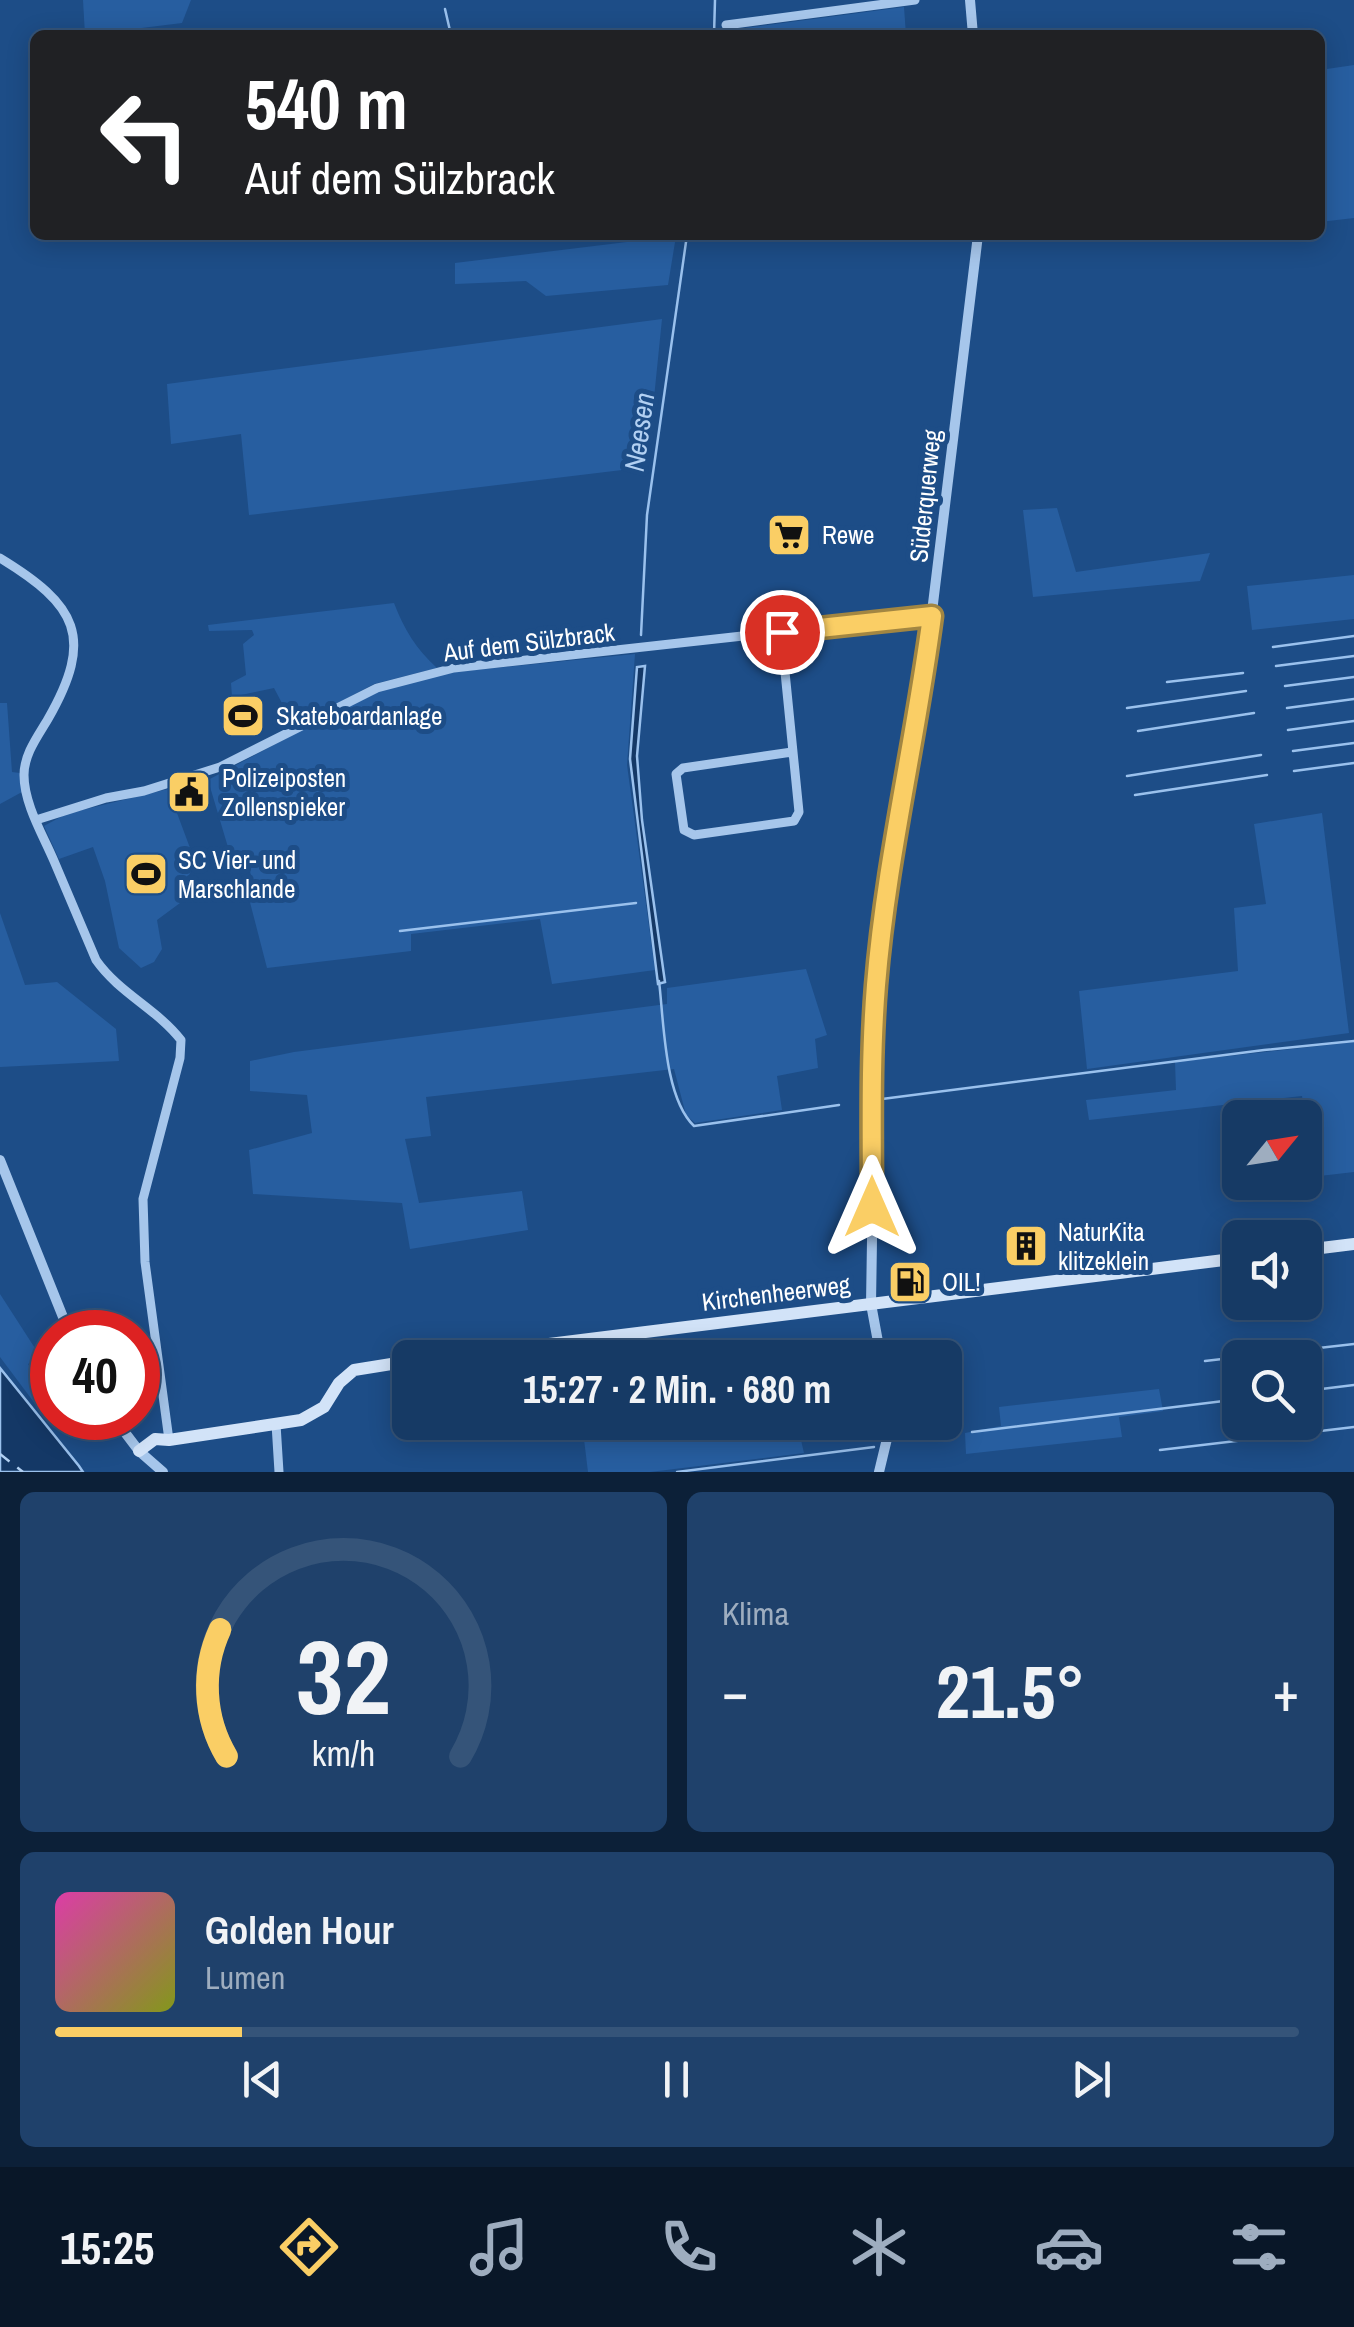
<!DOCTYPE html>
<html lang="de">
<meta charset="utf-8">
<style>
:root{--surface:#163a65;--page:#1f416b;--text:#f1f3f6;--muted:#9eadbf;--line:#355479;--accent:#face65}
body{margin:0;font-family:"Archivo Narrow",sans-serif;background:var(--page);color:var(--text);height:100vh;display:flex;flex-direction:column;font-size:38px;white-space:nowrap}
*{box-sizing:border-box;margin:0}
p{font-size:32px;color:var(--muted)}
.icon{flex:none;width:55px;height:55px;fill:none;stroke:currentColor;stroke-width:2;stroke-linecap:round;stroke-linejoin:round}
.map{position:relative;height:1472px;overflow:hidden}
.side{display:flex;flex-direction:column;gap:20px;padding:20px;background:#0c2038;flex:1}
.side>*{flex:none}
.banner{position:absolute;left:30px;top:30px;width:1295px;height:210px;border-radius:15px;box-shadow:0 5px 25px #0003,0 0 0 2px var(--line);background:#202124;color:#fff;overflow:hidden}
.needle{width:65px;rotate:60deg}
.controls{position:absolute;left:1222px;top:1100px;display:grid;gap:20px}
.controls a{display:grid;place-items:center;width:100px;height:100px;border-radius:15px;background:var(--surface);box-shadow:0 5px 25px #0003,0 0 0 2px var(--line);font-size:50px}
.speed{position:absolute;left:30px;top:1310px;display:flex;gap:20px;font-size:50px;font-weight:700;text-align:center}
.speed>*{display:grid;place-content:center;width:130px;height:130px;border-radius:50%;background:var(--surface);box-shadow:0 5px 25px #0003,0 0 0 2px var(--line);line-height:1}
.speed .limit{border:15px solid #d22;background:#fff;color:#111}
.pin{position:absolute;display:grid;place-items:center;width:85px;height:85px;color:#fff;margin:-42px;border:5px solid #fff;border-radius:50%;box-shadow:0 2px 10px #0007}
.me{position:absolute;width:110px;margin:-55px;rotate:0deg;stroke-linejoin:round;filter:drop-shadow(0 0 8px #0008)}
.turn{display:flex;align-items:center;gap:35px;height:210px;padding:0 50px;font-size:45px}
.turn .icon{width:130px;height:130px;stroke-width:2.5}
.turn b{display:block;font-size:70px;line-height:85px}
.big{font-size:75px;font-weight:700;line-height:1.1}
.side .tile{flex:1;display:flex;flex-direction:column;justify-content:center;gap:15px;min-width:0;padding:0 35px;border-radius:15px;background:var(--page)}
.side .dial{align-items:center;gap:0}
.dial svg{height:260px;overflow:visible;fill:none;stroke:var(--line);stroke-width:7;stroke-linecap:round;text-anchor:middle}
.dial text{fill:var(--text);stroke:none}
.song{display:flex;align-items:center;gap:30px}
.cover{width:120px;height:120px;border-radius:15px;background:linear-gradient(135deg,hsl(320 70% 55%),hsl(70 70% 35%))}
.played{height:10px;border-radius:5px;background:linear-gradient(90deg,var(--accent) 15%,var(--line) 15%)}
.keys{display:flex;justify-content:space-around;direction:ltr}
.heat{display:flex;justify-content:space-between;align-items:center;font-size:55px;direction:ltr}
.side .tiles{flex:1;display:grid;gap:20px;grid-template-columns:1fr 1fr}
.tile:last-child{grid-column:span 2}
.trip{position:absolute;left:392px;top:1340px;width:570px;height:100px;border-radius:15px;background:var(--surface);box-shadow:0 5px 25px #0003,0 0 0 2px var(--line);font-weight:700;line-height:100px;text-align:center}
.menu{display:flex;height:160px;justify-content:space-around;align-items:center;background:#091728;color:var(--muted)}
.menu .icon{width:70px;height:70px}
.menu .current{color:var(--accent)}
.menu b{font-size:45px;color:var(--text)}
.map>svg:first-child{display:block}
.green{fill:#275ea0}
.water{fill:#143866;stroke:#9ac1ed;stroke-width:2.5}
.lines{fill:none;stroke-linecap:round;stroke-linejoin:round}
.stream{stroke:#9ac1ed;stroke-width:2.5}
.ferry{stroke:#b2d0f2;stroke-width:2.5;stroke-dasharray:12 10;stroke-linecap:butt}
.minor{stroke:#a6c6eb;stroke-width:9}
.tertiary{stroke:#a6c6eb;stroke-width:10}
.secondary{stroke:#d2e3f8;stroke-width:12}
.route-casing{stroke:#a28642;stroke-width:25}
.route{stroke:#face65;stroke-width:18}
.labels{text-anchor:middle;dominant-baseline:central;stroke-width:10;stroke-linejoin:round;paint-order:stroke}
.street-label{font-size:25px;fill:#fff;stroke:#1d4d87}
.poi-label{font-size:25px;fill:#fff;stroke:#1d4d87;text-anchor:start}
.water-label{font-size:28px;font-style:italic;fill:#b2d0f2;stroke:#1d4d87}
</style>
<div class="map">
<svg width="1354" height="1472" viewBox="0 0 1354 1472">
<rect width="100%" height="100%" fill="#1d4d87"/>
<!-- green -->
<g class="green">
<path d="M83 0H191L182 23 85 35Z"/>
<path d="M904 7 906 35H722V31Z"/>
<path d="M1354 65V218L1320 222V70Z"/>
<path d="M676 236 668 285 546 296 526 281 455 284V263Z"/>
<path d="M662 319 647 467 249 515 241 434 171 444 167 384Z"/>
<path d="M1057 508 1076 572 1210 553 1200 581 1033 597 1023 510Z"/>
<path d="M1354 575V619L1252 630 1247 586Z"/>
<path d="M394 603C404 629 416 649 437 668L374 684 294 726 274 688 232 697 231 683 246 675 243 644 254 635 252 630 209 631 208 625Z"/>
<path d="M635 654 627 765 655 970 552 984 540 919 411 934V951L267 968 245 883 252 881 248 861 233 864 208 780 379 689 454 672Z"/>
<path d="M0 703H7L12 772 20 773 22 792 0 804Z"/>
<path d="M168 789 196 864 178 892 180 903 157 920 162 949 154 962 141 968 119 948 105 881 93 847 59 859 44 826 66 814Z"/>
<path d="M1322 813 1349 1033 1087 1069 1079 991 1238 971 1234 908 1266 904 1254 824Z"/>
<path d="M0 913 25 985 57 982 116 1029 119 1061 0 1067Z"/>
<path d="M806 969 827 1035 815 1039 818 1068 777 1076 782 1110 695 1123 686 1115 674 1069 426 1097 431 1136 405 1139 419 1203 522 1191 528 1230 410 1249 402 1203 253 1194 249 1150 312 1133 307 1095 250 1091V1061L294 1052 667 1004V988Z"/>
<path d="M1354 1042V1172L1311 1177 1302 1096 1089 1120 1086 1100 1176 1090 1175 1062Z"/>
<path d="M0 1294 40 1356 28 1364 50 1402 51 1425 0 1357Z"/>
<path d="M1159 1389 1163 1411 1119 1417 1122 1437 966 1454 965 1433 1001 1426 999 1407Z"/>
<path d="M582 1423H797L804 1453 650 1472H588Z"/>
</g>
<!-- water -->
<g class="water">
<path d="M645 666 637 756 642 820 665 982 658 984 630 759 637 667Z"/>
<path d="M0 1368 79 1466 83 1472H0Z"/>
</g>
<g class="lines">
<!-- stream -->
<g class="stream">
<path d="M445 9 451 35"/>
<path d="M714 35 715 0"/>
<path d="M641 635 647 515 687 235"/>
<path d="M1273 647 1354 636"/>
<path d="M1276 666 1354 656"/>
<path d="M1167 682 1243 673"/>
<path d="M1285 686 1354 677"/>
<path d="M1127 708 1246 691"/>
<path d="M1287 708 1354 699"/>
<path d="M1288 730 1354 721"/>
<path d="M1138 731 1254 713"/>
<path d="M1293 751 1354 743"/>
<path d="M1294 771 1354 763"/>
<path d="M1127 776 1261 755"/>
<path d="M1135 795 1267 775"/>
<path d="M400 931 636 903"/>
<path d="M659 981C664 1022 664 1097 694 1126L839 1105"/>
<path d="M882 1099 1264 1050 1354 1041"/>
<path d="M1205 1361 1354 1344"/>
<path d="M1305 1391 1354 1385"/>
<path d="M972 1432 1240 1399"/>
<path d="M1160 1450 1354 1427"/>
<path d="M677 1472 874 1447"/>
</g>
<!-- ferry -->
<path class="ferry" d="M0 1454 23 1472"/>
<!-- minor -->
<g class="minor">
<path d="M726 25 915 0"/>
<path d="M0 558C77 605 95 637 48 719 38 736 24 754 24 775 24 804 43 835 54 861 68 894 82 927 96 960 119 993 157 1009 181 1040L180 1058 143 1199 145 1262 169 1440"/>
<path d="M781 632 799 812 794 821 694 835 684 830 676 774 683 768 792 752"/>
<path d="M36 820 106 798 144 791 220 767 377 688 454 668 932 615"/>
<path d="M276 1424 279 1472"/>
</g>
<!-- tertiary -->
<g class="tertiary">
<path d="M970 0 973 35"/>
<path d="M0 1160 69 1332"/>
<path d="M881 1358 871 1304 876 986 895 839 921 702 978 235"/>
<path d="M114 1418 139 1451 163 1472"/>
<path d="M879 1472 891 1422"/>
</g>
<!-- secondary -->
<g class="secondary">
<path d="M1305 1250 1354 1244"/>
<path d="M437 1358 1240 1258"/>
<path d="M139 1451 155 1439 169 1440 301 1420 324 1407 339 1383 354 1370 410 1361"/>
</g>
</g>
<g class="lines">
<defs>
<path id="route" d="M782 632 932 616C916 739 886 861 876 985 870 1059 872 1134 872 1207"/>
</defs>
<!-- route casing -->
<use href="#route" class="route-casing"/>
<!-- route -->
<use href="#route" class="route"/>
</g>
<!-- icons -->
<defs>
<symbol id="supermarket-square" viewBox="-11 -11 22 22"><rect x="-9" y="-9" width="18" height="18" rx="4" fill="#face65" stroke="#1d4d87"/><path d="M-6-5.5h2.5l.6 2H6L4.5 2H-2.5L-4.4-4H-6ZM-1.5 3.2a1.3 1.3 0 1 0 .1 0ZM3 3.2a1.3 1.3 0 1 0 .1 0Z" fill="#111"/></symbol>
<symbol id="stadium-square" viewBox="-11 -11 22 22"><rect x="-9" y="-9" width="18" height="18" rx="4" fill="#face65" stroke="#1d4d87"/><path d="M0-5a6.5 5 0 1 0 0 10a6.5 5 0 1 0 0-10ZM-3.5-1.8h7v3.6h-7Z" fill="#111"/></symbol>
<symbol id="civic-square" viewBox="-11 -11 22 22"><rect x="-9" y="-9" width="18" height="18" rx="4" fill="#face65" stroke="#1d4d87"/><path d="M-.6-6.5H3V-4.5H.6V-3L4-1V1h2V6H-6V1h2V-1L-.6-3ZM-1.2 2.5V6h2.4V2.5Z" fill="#111"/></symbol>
<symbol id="building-square" viewBox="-11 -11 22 22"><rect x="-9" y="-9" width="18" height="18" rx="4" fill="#face65" stroke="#1d4d87"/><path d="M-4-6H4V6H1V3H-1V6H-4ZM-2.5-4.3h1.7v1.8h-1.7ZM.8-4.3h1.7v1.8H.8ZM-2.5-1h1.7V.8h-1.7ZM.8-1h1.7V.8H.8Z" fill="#111"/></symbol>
<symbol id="fuel-square" viewBox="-11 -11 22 22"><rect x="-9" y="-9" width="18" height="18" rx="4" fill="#face65" stroke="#1d4d87"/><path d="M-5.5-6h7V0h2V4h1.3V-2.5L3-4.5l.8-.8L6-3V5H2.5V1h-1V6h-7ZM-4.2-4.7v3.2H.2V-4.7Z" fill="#111"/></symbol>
</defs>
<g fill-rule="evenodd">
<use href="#supermarket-square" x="764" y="510" width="50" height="50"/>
<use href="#stadium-square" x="218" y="691" width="50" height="50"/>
<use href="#civic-square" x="164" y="767" width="50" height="50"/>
<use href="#stadium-square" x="121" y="849" width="50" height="50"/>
<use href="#building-square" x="1001" y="1221" width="50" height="50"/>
<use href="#fuel-square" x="885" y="1257" width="50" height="50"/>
</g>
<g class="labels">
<!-- street labels -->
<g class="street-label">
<text transform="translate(925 496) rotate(-84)">Süderquerweg</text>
<text transform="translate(529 642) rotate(-7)">Auf dem Sülzbrack</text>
<text transform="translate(776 1293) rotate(-7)">Kirchenheerweg</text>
</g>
<!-- poi labels -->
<g class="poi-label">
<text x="822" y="535">Rewe</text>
<text x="276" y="716">Skateboardanlage</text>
<text x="222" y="778">Polizeiposten<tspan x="222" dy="29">Zollenspieker</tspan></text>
<text x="178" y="860">SC Vier- und<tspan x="178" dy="29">Marschlande</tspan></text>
<text x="1058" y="1232">NaturKita<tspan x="1058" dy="29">klitzeklein</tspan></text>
<text x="942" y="1282">OIL!</text>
</g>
<!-- water labels -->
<g class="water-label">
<text transform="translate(639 432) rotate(-82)">Neesen</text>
</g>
</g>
</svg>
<div class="controls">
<a><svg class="needle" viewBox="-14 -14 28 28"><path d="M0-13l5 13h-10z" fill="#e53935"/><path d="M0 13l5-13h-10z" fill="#9eadbf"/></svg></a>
<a><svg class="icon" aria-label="sound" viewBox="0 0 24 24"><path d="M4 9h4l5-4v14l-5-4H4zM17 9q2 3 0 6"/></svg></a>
<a><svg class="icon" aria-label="search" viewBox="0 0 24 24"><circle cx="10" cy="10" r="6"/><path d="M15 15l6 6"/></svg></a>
</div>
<div class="speed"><div class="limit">40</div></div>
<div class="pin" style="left:782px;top:632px;background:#d93025"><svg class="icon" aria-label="arrive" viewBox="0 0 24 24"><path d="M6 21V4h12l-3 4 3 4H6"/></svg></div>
<svg class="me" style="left:872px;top:1207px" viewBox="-20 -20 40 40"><path d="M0-17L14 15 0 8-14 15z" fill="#face65" stroke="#fff" stroke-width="4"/></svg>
<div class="trip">15:27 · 2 Min. · 680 m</div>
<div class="banner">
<div class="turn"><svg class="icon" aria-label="left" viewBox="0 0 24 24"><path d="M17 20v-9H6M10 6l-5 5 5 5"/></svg><div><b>540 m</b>Auf dem Sülzbrack</div></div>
</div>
</div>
<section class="side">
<div class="tiles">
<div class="tile dial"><svg viewBox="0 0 100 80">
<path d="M14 69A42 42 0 1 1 86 69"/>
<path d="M14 69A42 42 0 0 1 12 30" stroke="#face65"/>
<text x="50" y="56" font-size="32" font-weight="700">32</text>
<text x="50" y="72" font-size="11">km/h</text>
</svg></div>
<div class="tile"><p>Klima</p>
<div class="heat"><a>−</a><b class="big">21.5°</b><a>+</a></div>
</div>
<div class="tile">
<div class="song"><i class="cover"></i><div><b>Golden Hour</b><p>Lumen</p></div></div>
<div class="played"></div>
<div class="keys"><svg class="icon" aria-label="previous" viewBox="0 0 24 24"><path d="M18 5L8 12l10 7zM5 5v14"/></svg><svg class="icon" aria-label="pause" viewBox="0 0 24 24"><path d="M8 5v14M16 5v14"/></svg><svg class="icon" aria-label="next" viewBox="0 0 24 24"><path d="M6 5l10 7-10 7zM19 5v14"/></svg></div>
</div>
</div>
</section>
<nav class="menu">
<b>15:25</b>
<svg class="icon current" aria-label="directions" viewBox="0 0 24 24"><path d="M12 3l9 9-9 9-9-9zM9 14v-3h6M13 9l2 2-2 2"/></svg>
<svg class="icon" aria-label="music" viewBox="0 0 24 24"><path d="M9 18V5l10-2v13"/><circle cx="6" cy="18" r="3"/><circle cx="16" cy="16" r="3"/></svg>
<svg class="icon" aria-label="phone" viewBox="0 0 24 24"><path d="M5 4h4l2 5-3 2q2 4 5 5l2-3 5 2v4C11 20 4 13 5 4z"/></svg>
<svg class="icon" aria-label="climate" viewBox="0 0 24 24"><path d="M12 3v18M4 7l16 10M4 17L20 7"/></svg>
<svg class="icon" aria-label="car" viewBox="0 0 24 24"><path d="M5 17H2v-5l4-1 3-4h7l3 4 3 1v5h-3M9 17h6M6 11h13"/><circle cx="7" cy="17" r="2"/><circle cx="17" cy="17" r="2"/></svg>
<svg class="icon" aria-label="filters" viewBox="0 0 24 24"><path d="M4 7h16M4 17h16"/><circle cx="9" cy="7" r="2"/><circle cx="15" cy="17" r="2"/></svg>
</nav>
